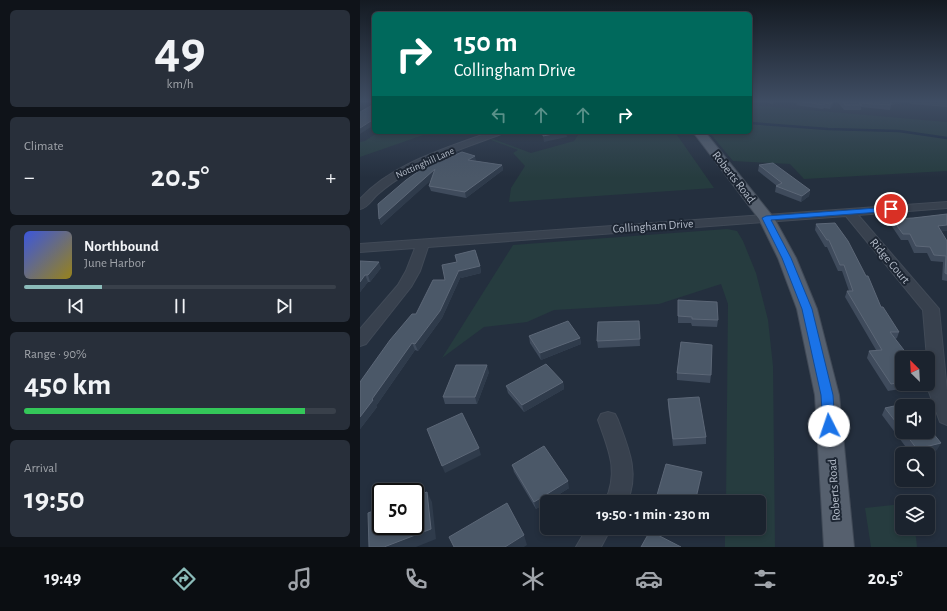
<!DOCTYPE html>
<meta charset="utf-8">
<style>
:root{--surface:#1b232e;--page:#282f3a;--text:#f1f3f6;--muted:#a0a4aa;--line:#39404a;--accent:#8bbbb9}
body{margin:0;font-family:"Alegreya Sans",sans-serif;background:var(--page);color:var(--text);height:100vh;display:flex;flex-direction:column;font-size:15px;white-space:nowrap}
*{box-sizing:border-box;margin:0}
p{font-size:13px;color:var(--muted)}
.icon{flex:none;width:22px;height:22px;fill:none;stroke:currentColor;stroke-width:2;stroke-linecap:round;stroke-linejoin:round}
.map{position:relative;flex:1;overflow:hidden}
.drawer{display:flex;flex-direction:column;gap:10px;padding:10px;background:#0f1319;width:360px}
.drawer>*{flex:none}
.hud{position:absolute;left:12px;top:12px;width:380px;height:122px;border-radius:6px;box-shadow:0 2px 6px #0003,0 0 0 1px var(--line);background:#00695c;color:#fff;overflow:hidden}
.needle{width:26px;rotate:336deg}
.controls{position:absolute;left:535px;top:351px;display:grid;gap:8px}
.controls a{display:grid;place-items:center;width:40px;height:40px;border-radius:6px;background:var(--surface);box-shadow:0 2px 6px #0003,0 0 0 1px var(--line);font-size:20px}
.speed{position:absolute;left:12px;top:483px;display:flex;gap:8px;font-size:20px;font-weight:700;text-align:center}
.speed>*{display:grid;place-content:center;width:52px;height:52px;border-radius:50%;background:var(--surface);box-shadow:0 2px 6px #0003,0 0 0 1px var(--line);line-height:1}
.speed .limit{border:2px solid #111;border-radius:6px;background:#fff;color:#111}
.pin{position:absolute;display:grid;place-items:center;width:34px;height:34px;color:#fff;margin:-17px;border:2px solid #fff;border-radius:50%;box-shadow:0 1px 4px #0007}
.me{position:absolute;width:44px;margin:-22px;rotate:356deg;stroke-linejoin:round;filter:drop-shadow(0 0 3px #0008)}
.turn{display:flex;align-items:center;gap:14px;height:84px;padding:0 16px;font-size:18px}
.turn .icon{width:52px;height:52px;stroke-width:2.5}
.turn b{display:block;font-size:28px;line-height:34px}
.lanes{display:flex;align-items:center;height:38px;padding:0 16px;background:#0003;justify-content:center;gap:20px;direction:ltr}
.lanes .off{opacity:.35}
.big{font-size:30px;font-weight:700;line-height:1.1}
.drawer .tile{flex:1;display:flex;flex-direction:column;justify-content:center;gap:6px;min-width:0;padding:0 14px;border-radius:6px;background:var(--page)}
.drawer .dial{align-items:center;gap:0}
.dial b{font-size:52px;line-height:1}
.song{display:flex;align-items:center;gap:12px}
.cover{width:48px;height:48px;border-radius:6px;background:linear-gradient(135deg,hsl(230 70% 55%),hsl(50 70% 35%))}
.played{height:4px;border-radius:2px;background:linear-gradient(90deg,var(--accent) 25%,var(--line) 25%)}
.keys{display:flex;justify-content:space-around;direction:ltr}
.heat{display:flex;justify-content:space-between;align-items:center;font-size:22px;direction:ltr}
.charge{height:6px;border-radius:3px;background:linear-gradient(90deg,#34c759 90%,var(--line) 0)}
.trip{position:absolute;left:180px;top:495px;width:226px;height:40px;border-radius:6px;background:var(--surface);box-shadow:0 2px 6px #0003,0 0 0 1px var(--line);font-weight:700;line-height:40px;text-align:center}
.menu{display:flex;height:64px;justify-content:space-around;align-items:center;background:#0b0e12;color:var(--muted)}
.menu .icon{width:28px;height:28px}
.menu .on{color:var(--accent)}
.menu b{font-size:18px;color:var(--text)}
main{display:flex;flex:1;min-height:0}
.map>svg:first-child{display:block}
.green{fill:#263c3f}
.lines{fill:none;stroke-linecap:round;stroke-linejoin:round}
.stream{stroke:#17263c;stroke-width:2.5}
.minor-casing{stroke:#414a57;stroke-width:2}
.major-casing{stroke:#414a57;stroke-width:2}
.minor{fill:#38414e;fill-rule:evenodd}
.major{fill:#56606e;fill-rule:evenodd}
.wall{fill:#3f4b5c}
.shaded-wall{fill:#2f3b4b}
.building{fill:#4b5868;stroke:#5c6777}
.route{fill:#1a73e8;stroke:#114b97}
.labels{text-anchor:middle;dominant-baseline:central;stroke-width:4;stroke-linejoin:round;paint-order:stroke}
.far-street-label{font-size:10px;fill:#b4bcc9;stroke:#1d2633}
.street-label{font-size:12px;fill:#b4bcc9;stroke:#1d2633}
</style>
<main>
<section class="drawer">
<div class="tile dial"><b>49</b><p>km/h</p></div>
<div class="tile"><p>Climate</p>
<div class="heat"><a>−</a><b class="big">20.5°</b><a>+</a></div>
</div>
<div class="tile">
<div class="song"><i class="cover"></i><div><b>Northbound</b><p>June Harbor</p></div></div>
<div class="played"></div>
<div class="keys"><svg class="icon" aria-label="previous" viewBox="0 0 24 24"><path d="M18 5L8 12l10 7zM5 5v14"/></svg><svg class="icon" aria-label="pause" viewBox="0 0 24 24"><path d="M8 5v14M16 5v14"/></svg><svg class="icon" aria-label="next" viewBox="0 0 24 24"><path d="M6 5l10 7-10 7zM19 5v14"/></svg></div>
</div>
<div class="tile"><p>Range · 90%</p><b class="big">450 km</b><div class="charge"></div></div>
<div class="tile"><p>Arrival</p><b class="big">19:50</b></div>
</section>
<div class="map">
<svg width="587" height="547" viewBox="0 0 587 547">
<rect width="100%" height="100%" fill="#242f3e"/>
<!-- green -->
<g class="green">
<path d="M390 105 587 122V171L444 179 430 164 373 161 349 132H390Z"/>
<path d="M18 132H72L0 157V142L5 141Z"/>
<path d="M220 132H315L354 188 149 202 151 188 165 166 153 153 158 150 131 140 133 139 171 153 214 141Z"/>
<path d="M367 229 377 231 383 241 396 273 408 320 413 366 415 547H365V528H399V502H366L368 304 361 284 299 304 194 310 167 322 124 327 82 358 153 245Z"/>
<path d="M542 504V528H555L557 547H511L505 508Z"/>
</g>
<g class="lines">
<!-- stream -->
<path class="stream" d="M390 123 468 129 539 131 587 138"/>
<defs>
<g id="minor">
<path d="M548 101 587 102V106L552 103Z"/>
<path d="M130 132H143L141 134C110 146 77 156 48 173 37 179 27 186 18 194 12 199 8 208 0 209V199C33 163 85 149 130 132Z"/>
<path d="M587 202V208L498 215 579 309 587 391V425L580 422 569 392 568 358H567L563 310 486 216 68 247 60 271 51 287 6 344 0 346V329L38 285 46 271 55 248 0 252V244Z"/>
<path d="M248 412 255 414 258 420C268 447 280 473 267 502H245C259 471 249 451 238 420L241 414Z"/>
<path d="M227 528H251L241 547H216Z"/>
</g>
<path id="major" d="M333 132H345L414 218 436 258 457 309 479 395 494 547H464L455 395 437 309 418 258 399 219Z"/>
</defs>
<!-- minor casing -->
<use href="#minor" class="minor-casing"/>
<!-- major casing -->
<use href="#major" class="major-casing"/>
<!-- minor -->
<use href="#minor" class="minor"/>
<!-- major -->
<use href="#major" class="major"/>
</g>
<!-- wall -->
<g class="wall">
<path d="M400 101H418L413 104Z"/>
<path d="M421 101H475L470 109 464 108 463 109 436 105 437 103Z"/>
<path d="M477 101H547V102L531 105 530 110 501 107V110H484Z"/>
<path d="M116 161 142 165 143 170 106 198 71 191 69 186 71 180 21 225 19 219 79 162Z"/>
<path d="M399 165 450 190 449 196 441 202 415 192 416 186H417L398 171Z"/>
<path d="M587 214V231H581L587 241V281L582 280 583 262 571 261 567 253H554L548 240H541L531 225 532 219 553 218Z"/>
<path d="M456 224 521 307 539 332 537 338 535 339 542 358V384H548L546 388 528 391 507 358 509 351 516 350 485 297 487 291H489L482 271H478L467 247H465L455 230Z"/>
<path d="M0 261 21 268 10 282H8L0 292Z"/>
<path d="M120 266 121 273 101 278V276L82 318 58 351 55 350 16 406 17 407 0 429V382L85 280Z"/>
<path d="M318 300 358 320 357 327 332 326 331 323H318Z"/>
<path d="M279 321 280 346 238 348 237 341Z"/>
<path d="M169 336 220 338 221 344 181 360 170 343Z"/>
<path d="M129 372 117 404H85L83 397Z"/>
<path d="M317 373 351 375 350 383 317 380Z"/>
<path d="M203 382 204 389 164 412 148 393 146 386Z"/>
<path d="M308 399 346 437V444L313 446 308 406Z"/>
<path d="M542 406V432H568L577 450 563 454H551L522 415 525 408Z"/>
<path d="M152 465 209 488 176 509 154 472Z"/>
</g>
<!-- shaded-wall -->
<g class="shaded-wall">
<path d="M413 101H418L413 104Z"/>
<path d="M473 101H475L470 109 471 104Z"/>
<path d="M531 101H547V102L531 105Z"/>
<path d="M14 119V125L0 134V128Z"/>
<path d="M203 132H206L207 137 184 142 183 136Z"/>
<path d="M115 156 116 161 108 160Z"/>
<path d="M142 165 143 170 106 198 105 192Z"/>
<path d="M75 169 77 175 21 225 19 219Z"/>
<path d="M450 190 449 196 441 202 442 196Z"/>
<path d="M587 225V231L576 232 578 226Z"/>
<path d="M19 262 21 268 10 282 8 275Z"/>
<path d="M120 266 121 273 101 278V276L82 318 58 351 55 344 99 270Z"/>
<path d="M5 275 8 282 0 292V282Z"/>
<path d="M220 338 221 344 181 360 180 353Z"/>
<path d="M52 343 55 350 16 406 17 407 0 429V417Z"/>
<path d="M127 365 129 372 117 404 115 397Z"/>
<path d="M203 382 204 389 164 412 162 405Z"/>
<path d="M581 443 577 450 563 454H554L557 449Z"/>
<path d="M119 448 121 455 85 473 82 466Z"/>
<path d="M342 472 341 479 336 502H335Z"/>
<path d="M208 481 209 488 176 509 174 502Z"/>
<path d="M67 492 72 502 76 539 56 547H24Z"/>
<path d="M164 535 167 545 164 547H145Z"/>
</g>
<!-- building -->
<g class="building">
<path d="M438 101H473L471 104 465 103 464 105Z"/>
<path d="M482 101H532H531V105L499 103 502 105H485Z"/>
<path d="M14 104V119L0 128V112Z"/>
<path d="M183 132H203L183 136Z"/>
<path d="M102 152 115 156 108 160 142 165 105 192 69 186 75 169 19 219 18 204 46 180 76 159 79 162Z"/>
<path d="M413 163 450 190 442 196 416 186 422 183 399 165Z"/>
<path d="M587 214V225L578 226 587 241V274L585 273 586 256 574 255 570 247 556 246 550 234H543L532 219 553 218Z"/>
<path d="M475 223 488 241 506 276H508L521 307H523L539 332H530L550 358H542V367H539L542 372V382L531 384 509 351 522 350 487 291H493L484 265H480L469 240H467L456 224Z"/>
<path d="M115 250 120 266 99 271V270L80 311 55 344 52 343 12 399 13 400 0 417V382L30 340 52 314H56L73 280H85L82 265 97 262 95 255Z"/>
<path d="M0 261 19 262 8 275H5L0 282Z"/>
<path d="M318 300 357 302 358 320 332 319V317L318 316Z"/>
<path d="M208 321 220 338 180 353 169 336Z"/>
<path d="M279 321 280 339 237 341 238 322Z"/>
<path d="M321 342 352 345 351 375 317 373Z"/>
<path d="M186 364 203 382 162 405 146 386Z"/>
<path d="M96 365H127L115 397H83Z"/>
<path d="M339 397 346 437 313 439 308 399Z"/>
<path d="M548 403 551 406H542V430L525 408Z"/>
<path d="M102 413 119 448 82 466 67 429Z"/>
<path d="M568 427 581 443 557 449 544 432H568Z"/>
<path d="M184 446 208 481 174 502 152 465Z"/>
<path d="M306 464 342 472 335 502H295Z"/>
<path d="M67 492 71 529 24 547H9L8 513 21 508V526H55V496Z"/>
<path d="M147 503 164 535 145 547H94L89 537Z"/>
<path d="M290 531 321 547H281Z"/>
</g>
<!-- sky -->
<linearGradient id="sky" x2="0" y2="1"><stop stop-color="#141a22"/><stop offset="0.57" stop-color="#3f4d63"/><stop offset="1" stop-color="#3f4d63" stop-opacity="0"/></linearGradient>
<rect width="587" height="178" fill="url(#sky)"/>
<!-- route -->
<path class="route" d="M531 207 535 209 534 211 411 220 431 258 452 309 473 395 475 426 474 429 469 431 465 429 463 426 461 395 442 309 422 258 402 218 406 216Z"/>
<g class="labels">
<!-- far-street labels -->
<g class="far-street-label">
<text transform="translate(65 163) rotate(-24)">Nottinghill Lane</text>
</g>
<!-- street labels -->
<g class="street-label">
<text transform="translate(374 177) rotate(52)">Roberts Road</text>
<text transform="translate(293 226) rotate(-4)">Collingham Drive</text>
<text transform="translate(530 261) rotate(50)">Ridge Court</text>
<text transform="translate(474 490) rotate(-94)">Roberts Road</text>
</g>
</g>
</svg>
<div class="controls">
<a><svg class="needle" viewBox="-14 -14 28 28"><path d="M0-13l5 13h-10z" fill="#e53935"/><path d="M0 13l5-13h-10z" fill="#a0a4aa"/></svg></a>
<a><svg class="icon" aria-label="sound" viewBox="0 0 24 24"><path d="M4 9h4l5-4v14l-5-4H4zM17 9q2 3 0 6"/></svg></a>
<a><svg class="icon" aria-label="search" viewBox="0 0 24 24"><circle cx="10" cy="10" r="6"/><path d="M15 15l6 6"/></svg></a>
<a><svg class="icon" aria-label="layers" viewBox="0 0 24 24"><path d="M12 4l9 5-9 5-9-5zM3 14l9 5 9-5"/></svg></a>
</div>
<div class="speed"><div class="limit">50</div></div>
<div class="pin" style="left:531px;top:209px;background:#d93025"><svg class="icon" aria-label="arrive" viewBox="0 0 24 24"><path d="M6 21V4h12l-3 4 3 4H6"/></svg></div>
<svg class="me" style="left:469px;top:426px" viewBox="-20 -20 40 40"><circle r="19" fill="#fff"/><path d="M0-13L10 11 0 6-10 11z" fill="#1a73e8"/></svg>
<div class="trip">19:50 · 1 min · 230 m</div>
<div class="hud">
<div class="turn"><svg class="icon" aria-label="right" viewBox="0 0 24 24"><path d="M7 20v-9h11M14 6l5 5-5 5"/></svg><div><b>150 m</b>Collingham Drive</div></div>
<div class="lanes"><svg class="icon off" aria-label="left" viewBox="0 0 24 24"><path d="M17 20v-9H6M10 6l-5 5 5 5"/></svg><svg class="icon off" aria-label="ahead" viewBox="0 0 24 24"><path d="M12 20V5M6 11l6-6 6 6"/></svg><svg class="icon off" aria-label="ahead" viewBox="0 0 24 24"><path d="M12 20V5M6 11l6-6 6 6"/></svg><svg class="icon" aria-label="right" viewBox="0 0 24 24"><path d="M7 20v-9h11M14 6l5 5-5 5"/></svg></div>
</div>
</div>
</main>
<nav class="menu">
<b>19:49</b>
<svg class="icon on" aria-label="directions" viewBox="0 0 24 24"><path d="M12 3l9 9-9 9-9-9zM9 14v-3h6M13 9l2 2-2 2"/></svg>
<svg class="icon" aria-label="music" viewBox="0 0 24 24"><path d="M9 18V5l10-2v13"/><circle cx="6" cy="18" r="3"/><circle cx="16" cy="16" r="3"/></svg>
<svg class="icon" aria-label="phone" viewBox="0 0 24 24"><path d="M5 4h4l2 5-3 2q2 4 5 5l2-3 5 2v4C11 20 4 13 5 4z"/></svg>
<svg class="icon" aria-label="climate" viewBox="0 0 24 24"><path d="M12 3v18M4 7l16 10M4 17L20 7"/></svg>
<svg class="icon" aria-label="car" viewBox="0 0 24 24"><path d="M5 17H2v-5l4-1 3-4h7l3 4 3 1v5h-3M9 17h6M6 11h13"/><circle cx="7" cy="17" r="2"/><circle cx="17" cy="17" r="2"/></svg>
<svg class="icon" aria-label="filters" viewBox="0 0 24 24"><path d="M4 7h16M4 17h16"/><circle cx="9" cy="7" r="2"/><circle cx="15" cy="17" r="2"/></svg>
<b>20.5°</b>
</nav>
